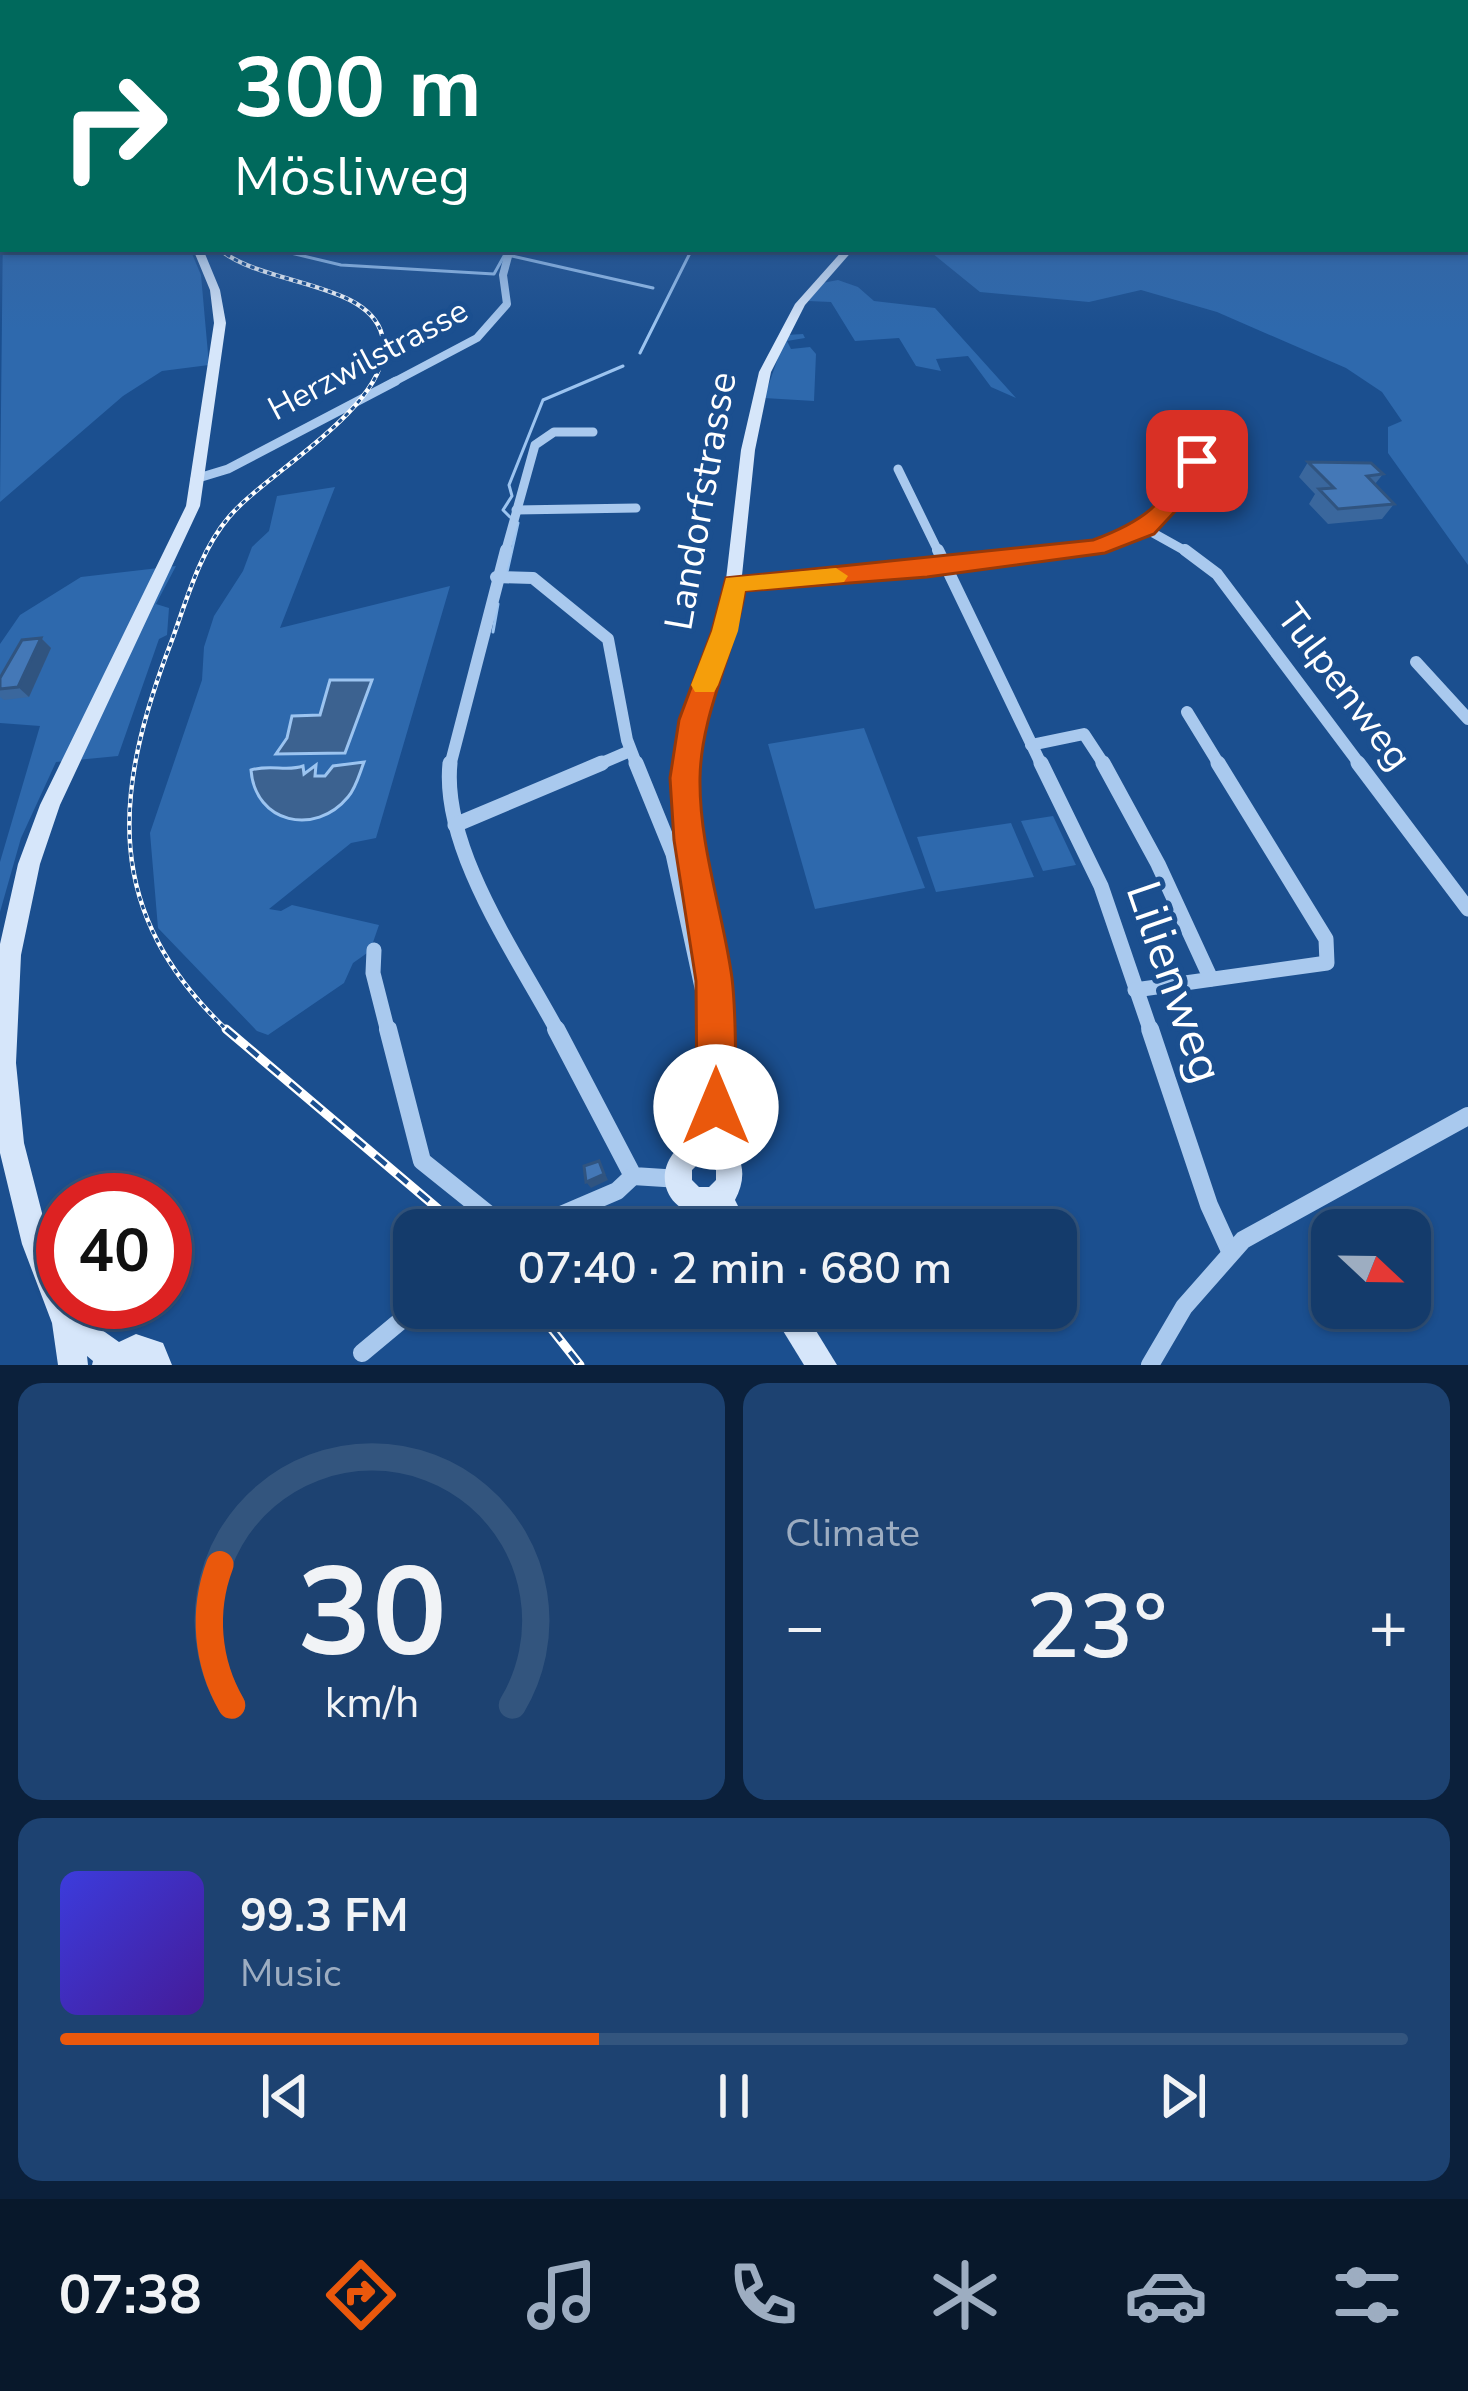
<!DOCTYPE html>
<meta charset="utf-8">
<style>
:root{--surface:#143b6b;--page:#1d4271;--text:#f1f3f6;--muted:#9dadc1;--line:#33557e;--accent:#ea580c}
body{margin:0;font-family:"Nunito Sans",sans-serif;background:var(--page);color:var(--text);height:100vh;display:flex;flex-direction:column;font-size:45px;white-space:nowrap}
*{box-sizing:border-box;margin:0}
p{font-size:39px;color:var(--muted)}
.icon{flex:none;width:66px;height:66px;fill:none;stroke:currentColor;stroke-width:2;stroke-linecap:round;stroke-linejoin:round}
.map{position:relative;height:1365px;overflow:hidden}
.sheet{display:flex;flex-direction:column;gap:18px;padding:18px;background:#0b203b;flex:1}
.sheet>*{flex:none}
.banner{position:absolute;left:0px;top:0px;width:1470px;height:252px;box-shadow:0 3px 9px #0004,0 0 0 3px var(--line);background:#00695c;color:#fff;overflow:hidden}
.needle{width:78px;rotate:112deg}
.controls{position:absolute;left:1311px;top:1209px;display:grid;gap:24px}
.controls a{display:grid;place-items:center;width:120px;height:120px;border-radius:24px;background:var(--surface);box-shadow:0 3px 9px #0004,0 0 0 3px var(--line);font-size:60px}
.speed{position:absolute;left:36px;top:1173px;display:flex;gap:24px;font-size:60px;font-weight:700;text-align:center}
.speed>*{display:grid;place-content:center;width:156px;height:156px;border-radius:50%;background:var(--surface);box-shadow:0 3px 9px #0004,0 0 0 3px var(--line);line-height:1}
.speed .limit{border:18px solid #d22;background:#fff;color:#111}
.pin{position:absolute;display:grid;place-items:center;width:102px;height:102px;color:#fff;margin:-51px;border-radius:24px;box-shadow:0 6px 18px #0006}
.me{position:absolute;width:132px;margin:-66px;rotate:0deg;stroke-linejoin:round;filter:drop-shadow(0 0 9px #0008)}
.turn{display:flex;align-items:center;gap:42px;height:252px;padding:0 36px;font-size:54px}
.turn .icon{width:156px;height:156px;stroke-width:2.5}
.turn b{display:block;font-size:84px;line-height:102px}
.big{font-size:90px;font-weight:600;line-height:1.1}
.sheet .card{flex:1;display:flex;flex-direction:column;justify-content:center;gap:18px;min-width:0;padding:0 42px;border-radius:24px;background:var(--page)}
.sheet .dial{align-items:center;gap:0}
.dial svg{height:312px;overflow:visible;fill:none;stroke:var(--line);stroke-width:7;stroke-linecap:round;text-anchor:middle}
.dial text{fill:var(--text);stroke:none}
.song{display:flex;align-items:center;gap:36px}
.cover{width:144px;height:144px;border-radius:18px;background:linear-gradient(135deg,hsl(240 70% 55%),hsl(260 70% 35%))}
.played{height:12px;border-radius:6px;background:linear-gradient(90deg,var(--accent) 40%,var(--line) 40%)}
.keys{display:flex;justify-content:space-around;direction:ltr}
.heat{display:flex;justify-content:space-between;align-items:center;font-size:66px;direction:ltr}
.sheet .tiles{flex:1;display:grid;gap:18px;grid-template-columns:1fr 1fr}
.card:last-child{grid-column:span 2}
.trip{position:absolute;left:393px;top:1209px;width:684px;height:120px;border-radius:24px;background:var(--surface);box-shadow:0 3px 9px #0004,0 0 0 3px var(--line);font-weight:600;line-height:120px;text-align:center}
.tabs{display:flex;height:192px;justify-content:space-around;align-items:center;background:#08182b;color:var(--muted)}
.tabs .icon{width:84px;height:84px}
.tabs .current{color:var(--accent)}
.tabs b{font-size:54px;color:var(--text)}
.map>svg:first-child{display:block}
.green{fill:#2e69ad}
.water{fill:#3c6290;stroke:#9cc4f0;stroke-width:3}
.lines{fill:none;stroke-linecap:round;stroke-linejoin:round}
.stream{stroke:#9cc4f0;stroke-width:3}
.street-far4{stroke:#a9c9ee;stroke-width:8}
.street-far3{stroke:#a9c9ee;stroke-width:9}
.street-far2{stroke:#a9c9ee;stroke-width:12}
.street-far1{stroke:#a9c9ee;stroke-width:15}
.street{stroke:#a9c9ee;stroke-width:18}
.secondary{fill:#d6e6fa;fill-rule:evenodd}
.rail-far1-casing{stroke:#fff;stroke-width:4.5}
.rail-casing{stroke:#fff;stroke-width:9}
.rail-far1{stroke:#1b4f8f;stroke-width:3;stroke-dasharray:4.5;stroke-linecap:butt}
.rail{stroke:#1b4f8f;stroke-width:4.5;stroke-dasharray:14;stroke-linecap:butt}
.wall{fill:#3a679d}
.shaded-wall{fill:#305480}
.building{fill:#4478b7;stroke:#305480;stroke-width:3}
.route{fill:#ea580c;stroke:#983908;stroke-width:3}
.slow{fill:#f59e0b}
.labels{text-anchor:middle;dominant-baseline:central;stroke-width:10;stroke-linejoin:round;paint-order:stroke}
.far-street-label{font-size:33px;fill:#fff;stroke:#1b4f8f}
.street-label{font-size:39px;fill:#fff;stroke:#1b4f8f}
.near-street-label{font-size:48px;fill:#fff;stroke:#1b4f8f}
</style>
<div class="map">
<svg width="1468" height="1365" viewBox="0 0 1468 1365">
<rect width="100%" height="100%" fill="#1b4f8f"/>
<!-- green -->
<g class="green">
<path d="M1468 139V565L1388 453V427L1402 421 1382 392 1346 368 1217 312 1141 290 1089 302 980 292 927 249H1467Z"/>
<path d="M3 223V249H190L201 275 209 365 162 371 123 396 0 502Z"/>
<path d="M838 280 858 287 874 301 935 308 1016 398 991 387 968 356 936 359 941 371 916 366 899 338 855 341 831 302 808 301 822 283Z"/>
<path d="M803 334 805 338 787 341 791 349 810 347 816 354 814 401 764 398 786 335Z"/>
<path d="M335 487 280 628 450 586 376 838 351 843 269 909 281 911 292 905 379 925 370 951 353 963 344 983 268 1035 257 1031 158 928 150 833 202 680 204 647 214 616 243 571 252 547 269 531 277 496Z"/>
<path d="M176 566 156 604 169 608 167 635 159 639 118 756 56 762 21 838 0 912V862L40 726 0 723V644L20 615 81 577Z"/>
<path d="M864 728 925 888 815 909 768 744Z"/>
<path d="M1053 816 1076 865 1043 871 1021 821Z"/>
<path d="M1011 823 1034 877 936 892 917 837Z"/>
</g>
<!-- water -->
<g class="water">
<path d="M330 680H372L345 753 276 754 287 738 292 716 320 715Z"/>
<path d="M364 762C359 775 356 788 348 797 315 837 255 823 251 770 271 764 287 772 303 766L304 774 316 765 315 776H325L333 766Z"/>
</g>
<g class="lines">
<!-- stream -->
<g class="stream">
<path d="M274 249 341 265 494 274 504 256"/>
<path d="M512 256 653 288"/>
<path d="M640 353 692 249"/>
<path d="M510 517 503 510 512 496 509 485 543 400 623 366"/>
<path d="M507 572 518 523"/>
<path d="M493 632 498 604"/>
</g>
<!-- street-far4 -->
<path class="street-far4" d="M390 384 477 338 507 304 503 275 510 249"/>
<!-- street-far3 -->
<g class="street-far3">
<path d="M898 469 939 553"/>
<path d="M195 479 228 469 396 381"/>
<path d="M516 510 636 508"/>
<path d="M1146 529 1189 553"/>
<path d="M505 553 535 445 554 432H593"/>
<path d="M1052 553C1125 545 1171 526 1198 453"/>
</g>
<!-- street-far2 -->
<g class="street-far2">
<path d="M938 550 1042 766"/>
<path d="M1185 550 1217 574 1361 766"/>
<path d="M496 577 533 578 608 639 627 740 637 766"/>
<path d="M734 584 1077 550"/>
<path d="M1416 662 1468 719"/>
<path d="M1187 712 1220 766"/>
<path d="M1031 745 1084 734 1105 766"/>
<path d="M450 766 506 550"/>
<path d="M595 766 630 751"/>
</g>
<!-- street-far1 -->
<g class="street-far1">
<path d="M450 763C441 849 518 957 558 1032"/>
<path d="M636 763 673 854 706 1006"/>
<path d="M1041 763 1101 886 1151 1032"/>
<path d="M1103 763 1158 864 1211 979"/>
<path d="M1358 763 1468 909"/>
<path d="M455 825 602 763"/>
<path d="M374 950 373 973 388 1032"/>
<path d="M1135 990 1327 963 1326 939 1218 763"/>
</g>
<!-- street -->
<g class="street">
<path d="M388 1029 422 1161 508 1230"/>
<path d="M556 1029 633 1176 680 1179"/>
<path d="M1150 1029 1209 1205 1230 1251"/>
<path d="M526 1230 617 1191 633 1176"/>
<path d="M362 1353 416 1308"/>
<path d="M1150 1365 1184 1307 1243 1240 1468 1116"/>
</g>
<!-- secondary -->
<g class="secondary">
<path d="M193 249H203L220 290 226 323 200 506 60 805 40 864 21 955 16 1063 24 1143 50 1244 63 1276V1302H74L78 1313 119 1342 136 1334 163 1343 172 1365H92L93 1361 87 1356 88 1365H58L52 1323 22 1244 0 1153V944L18 864 40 805 186 506 214 323 210 290Z"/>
<path d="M844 249H854L805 305 771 372 755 450 738 614 699 739 696 815 726 981 725 1142C746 1158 746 1179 735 1200L750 1230H721L712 1214C659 1220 645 1155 699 1136L702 981 676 815 679 739 722 614 741 450 759 372 795 304ZM699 1163H709L716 1170V1180L709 1187H699L692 1180V1170Z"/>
<path d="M769 1308H802L837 1365H804Z"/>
</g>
<defs>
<path id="rail-far1" d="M219 249C263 286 368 281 382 335 400 401 266 472 229 517 200 551 187 599 172 640 113 793 101 912 229 1032"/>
<g id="rail">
<path d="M226 1029 463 1230"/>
<path d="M535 1308 580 1365"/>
</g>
</defs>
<!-- rail-far1 casing -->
<use href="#rail-far1" class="rail-far1-casing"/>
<!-- rail casing -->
<use href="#rail" class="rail-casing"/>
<!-- rail-far1 -->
<use href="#rail-far1" class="rail-far1"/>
<!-- rail -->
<use href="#rail" class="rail"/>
</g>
<!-- wall -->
<g class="wall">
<path d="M1308 462 1383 474 1375 484 1394 504 1382 519 1328 524 1309 504 1315 494 1299 477Z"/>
<path d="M41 638 51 648 29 697 4 700 0 697V678Z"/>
</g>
<!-- shaded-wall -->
<g class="shaded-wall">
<path d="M41 638 51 648 29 697 18 687Z"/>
<path d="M599 1161 608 1180 591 1188 586 1182Z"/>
</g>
<!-- building -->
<g class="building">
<path d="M1308 462 1371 463 1383 474 1367 476 1394 504 1338 509 1319 489 1334 488Z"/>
<path d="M41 638 18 687 0 689V678L22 640Z"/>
<path d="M599 1161 604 1174 586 1182 584 1166Z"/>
</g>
<!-- sky -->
<linearGradient id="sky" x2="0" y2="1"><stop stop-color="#0f2b4f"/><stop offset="0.42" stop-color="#39639b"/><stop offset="1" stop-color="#39639b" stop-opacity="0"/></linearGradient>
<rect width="1468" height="330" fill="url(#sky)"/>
<!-- route -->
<path class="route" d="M1197 455 1208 461 1194 491 1154 534 1105 553 927 577 745 591C734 655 701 713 700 778 699 846 723 912 732 978 737 1020 735 1065 736 1107L730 1121 716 1127 703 1121 697 1107 696 981 674 840 670 778 679 720 712 631 726 578 1093 540C1145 521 1162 505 1190 457Z"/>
<!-- slow -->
<path class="slow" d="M836 568 848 576 844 582 745 591 738 631 718 685 714 692H695L691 685 712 631 726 578Z"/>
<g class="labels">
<!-- far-street labels -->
<g class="far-street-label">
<text transform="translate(368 360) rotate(-28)">Herzwilstrasse</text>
</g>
<!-- street labels -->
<g class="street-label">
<text transform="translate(701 501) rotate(-80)">Landorfstrasse</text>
<text transform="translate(1344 687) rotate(53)">Tulpenweg</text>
</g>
<!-- near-street labels -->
<g class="near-street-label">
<text transform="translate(1175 982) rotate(71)">Lilienweg</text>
</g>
</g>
</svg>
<div class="controls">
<a><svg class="needle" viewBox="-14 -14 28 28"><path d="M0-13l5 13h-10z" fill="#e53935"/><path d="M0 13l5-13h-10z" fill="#9dadc1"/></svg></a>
</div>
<div class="speed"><div class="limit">40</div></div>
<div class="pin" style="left:1197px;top:461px;background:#d93025"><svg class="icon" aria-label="arrive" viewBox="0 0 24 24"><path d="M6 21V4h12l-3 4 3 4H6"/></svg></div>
<svg class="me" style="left:716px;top:1107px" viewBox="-20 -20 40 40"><circle r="19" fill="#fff"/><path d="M0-13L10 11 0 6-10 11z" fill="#ea580c"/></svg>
<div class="trip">07:40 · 2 min · 680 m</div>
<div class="banner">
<div class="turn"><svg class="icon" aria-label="right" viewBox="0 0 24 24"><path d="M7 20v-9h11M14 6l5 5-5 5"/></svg><div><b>300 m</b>Mösliweg</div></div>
</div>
</div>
<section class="sheet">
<div class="tiles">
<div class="card dial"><svg viewBox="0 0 100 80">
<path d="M14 69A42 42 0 1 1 86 69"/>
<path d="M14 69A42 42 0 0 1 11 33" stroke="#ea580c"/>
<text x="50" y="56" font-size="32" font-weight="700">30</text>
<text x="50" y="72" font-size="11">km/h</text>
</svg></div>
<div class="card"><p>Climate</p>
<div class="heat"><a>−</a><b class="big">23°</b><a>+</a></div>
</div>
<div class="card">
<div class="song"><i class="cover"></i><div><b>99.3 FM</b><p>Music</p></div></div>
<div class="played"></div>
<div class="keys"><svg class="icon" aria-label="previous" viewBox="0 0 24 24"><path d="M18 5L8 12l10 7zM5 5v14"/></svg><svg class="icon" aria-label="pause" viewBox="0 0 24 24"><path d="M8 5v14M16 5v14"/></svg><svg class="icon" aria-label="next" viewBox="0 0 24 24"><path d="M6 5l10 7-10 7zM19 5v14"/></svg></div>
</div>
</div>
</section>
<nav class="tabs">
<b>07:38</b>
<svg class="icon current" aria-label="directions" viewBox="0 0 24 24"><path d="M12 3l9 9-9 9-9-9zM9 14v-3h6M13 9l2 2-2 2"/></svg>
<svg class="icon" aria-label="music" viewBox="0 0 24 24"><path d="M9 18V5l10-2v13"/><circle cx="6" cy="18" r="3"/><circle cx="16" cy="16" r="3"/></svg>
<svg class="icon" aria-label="phone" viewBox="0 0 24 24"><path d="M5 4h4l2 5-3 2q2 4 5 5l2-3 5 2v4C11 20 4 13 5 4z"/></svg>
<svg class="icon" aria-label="climate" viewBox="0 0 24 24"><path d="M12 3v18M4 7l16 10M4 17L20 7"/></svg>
<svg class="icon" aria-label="car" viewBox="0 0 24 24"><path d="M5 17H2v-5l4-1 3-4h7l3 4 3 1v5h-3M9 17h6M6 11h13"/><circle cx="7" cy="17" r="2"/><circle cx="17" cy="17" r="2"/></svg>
<svg class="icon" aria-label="filters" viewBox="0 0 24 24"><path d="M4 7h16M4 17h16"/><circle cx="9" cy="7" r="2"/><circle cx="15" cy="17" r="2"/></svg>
</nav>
